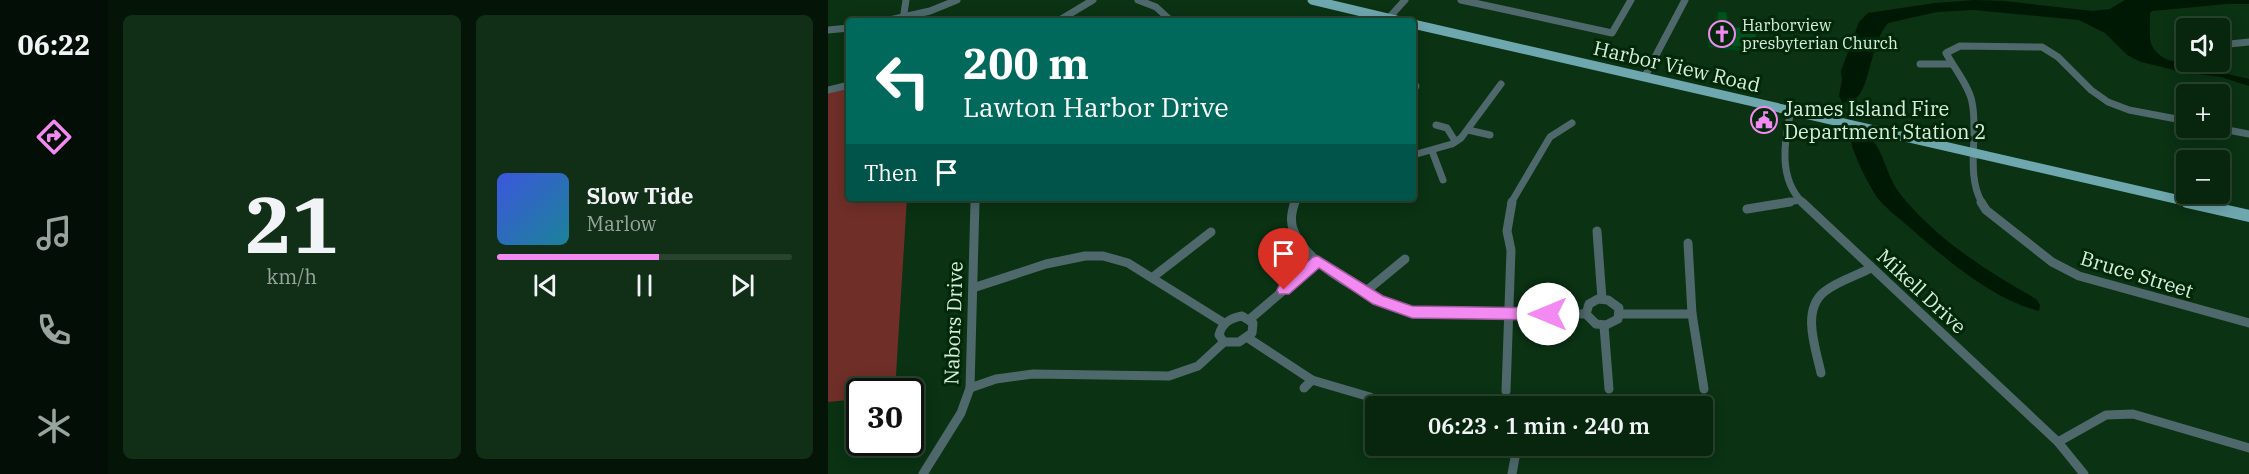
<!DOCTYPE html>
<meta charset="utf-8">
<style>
:root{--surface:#08260e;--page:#112e17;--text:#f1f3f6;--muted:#98a59e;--line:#29432e;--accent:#f38af2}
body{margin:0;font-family:"IBM Plex Serif",serif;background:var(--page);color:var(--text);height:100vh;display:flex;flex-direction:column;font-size:22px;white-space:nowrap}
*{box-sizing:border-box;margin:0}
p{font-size:20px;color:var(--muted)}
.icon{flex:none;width:33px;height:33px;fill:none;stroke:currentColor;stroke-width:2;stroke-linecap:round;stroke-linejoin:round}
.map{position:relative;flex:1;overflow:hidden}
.details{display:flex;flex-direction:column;gap:15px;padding:15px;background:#041508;width:720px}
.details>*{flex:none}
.hud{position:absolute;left:18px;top:18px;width:570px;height:183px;border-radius:6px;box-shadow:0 3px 15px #0003,0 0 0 2px var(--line);background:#00695c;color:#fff;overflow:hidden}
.controls{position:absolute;left:1348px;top:18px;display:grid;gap:12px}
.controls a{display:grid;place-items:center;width:54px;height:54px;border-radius:6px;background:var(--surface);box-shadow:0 3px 15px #0003,0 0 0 2px var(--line);font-size:30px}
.speed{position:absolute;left:18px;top:378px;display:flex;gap:12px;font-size:30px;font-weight:700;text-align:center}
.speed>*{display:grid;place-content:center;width:78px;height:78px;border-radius:50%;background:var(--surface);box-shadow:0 3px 15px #0003,0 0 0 2px var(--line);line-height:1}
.speed .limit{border:3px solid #111;border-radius:9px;background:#fff;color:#111}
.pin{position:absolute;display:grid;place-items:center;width:51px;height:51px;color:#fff;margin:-62px -26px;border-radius:50% 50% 50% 0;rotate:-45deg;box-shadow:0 0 6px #0007}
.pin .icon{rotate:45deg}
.me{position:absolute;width:66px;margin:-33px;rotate:270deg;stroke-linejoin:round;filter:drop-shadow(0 0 4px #0008)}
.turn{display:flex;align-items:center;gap:21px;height:126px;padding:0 18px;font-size:27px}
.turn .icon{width:78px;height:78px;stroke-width:2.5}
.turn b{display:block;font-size:42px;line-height:51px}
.then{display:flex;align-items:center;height:57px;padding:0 18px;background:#0003;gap:12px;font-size:22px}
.details .tile{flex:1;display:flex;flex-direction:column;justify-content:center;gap:9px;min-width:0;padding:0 21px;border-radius:9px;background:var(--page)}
.details .dial{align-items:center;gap:0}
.dial b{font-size:78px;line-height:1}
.song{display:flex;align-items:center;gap:18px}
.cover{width:72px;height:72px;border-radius:9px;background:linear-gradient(135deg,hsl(230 70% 55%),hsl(190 70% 35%))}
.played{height:6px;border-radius:3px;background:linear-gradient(90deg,var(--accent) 55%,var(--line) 55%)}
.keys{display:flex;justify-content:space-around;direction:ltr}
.details .tiles{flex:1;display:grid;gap:15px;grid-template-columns:repeat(2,1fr)}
.trip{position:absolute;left:537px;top:396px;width:348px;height:60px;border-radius:6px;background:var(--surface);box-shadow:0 3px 15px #0003,0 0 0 2px var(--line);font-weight:600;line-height:60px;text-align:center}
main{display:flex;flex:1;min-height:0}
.tabs{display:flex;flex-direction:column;width:108px;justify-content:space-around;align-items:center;background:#030f06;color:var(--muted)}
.tabs .icon{width:42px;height:42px}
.tabs .on{color:var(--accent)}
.tabs b{font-size:27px;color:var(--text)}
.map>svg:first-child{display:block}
.green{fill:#702e28}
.water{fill:#001904}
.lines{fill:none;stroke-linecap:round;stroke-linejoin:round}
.minor-far1{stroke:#4e686c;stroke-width:7}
.minor{stroke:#4e686c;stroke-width:9}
.major-far1{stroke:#6fa7af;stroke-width:9}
.major{stroke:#6fa7af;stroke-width:12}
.wall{fill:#004716}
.building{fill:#00531a;stroke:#003a12;stroke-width:1.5}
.route{fill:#f38af2;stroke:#9e5a9d;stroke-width:1.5}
.labels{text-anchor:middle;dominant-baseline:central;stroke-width:6;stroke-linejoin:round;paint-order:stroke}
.far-poi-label{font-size:16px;fill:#d9eedb;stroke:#002809;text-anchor:start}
.street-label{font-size:20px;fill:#d9eedb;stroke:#002809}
.poi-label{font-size:20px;fill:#d9eedb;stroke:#002809;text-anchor:start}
</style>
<main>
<nav class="tabs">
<b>06:22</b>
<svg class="icon on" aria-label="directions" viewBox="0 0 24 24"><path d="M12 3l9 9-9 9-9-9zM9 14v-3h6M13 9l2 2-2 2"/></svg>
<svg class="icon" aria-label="music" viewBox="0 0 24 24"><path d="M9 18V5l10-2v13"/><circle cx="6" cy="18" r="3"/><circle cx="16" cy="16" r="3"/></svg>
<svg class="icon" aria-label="phone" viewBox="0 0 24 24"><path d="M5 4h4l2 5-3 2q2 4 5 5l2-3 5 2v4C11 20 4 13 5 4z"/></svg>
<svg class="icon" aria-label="climate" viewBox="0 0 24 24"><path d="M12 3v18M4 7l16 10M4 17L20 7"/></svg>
</nav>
<section class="details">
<div class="tiles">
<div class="tile dial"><b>21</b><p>km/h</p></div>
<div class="tile">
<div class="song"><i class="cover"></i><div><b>Slow Tide</b><p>Marlow</p></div></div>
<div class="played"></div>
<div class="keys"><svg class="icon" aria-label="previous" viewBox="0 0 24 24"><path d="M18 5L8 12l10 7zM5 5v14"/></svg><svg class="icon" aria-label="pause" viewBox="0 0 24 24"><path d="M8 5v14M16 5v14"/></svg><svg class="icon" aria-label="next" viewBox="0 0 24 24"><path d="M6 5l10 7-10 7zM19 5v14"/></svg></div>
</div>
</div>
</section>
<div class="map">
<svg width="1421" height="474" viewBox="0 0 1421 474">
<rect width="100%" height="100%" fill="#0a3213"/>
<!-- green -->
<path class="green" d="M21 88V198H79L67 391 32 392 31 399 0 402V93Z"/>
<!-- water -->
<g class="water">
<path d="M1147 0 1176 1 1265 11 1282 9 1297 0H1421V4H1399L1324 11 1322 13C1323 35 1316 48 1340 60L1421 79V86L1393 77 1355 72 1313 62 1299 55 1277 33 1251 20 1145 10 1109 12 1060 23C1044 40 1042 82 1031 95 1026 101 1021 103 1014 102L1011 96 1014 80 1013 71 1031 22 1040 13 1107 3Z"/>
<path d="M1022 138 1046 142C1058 159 1060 180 1073 195 1109 240 1159 271 1208 299L1212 305 1211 311C1162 298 1118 259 1080 226 1071 218 1060 210 1052 201 1042 189 1025 154 1022 138Z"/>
</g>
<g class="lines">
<!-- minor-far1 -->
<g class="minor-far1">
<path d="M310 0 328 7 340 18 338 21"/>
<path d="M633 0 784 33 803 0"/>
<path d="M75 20 78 0"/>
<path d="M57 21 102 11 129 0"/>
<path d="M230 21 265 0"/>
<path d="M558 21 577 0"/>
<path d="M0 30 21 28"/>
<path d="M1392 45 1421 42"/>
<path d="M1092 64H1122"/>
<path d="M817 76 857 0"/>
<path d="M585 82 588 86 585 92"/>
<path d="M0 90 21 85"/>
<path d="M963 111C956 141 950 179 975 203"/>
<path d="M608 125 619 128 627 141"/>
<path d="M1389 128 1421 134"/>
<path d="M640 130 662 135"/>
<path d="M604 151 615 180"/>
<path d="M585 155 624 144 633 138 673 84"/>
<path d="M147 203V198"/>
<path d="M467 203 468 198"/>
<path d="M683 203 722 137 744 123"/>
<path d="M953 203 972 200"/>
<path d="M1154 203C1137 173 1151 135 1144 102 1141 86 1126 68 1118 53L1132 46 1214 47 1230 57 1263 90 1280 102 1301 110 1359 121"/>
</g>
<!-- minor -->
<g class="minor">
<path d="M467 202C464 210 462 220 465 229 478 267 548 301 584 312L758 314"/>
<path d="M974 202 1230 442 1256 474"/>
<path d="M1153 202 1158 210 1224 262 1251 276 1421 323"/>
<path d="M919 209 962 202"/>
<path d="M769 231 774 299"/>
<path d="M860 243 864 314 876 389"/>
<path d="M325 277 383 232"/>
<path d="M145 288 218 264 257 256H275L300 263 396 323"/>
<path d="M537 292 577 259"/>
<path d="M770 299 780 300 791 308 790 319 778 325 768 324 758 314 761 304Z"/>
<path d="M793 314H864"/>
<path d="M414 316 425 323 424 333 411 342H396L391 335C394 323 402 318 414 316Z"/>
<path d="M422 319 490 261"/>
<path d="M776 326 781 389"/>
<path d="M420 338 484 380 542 397"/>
<path d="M993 373C988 349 973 311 996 292 1009 281 1028 276 1043 268"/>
<path d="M142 388 168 379 205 374 341 376 370 366 396 342"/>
<path d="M476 388 484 380"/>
<path d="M678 391 683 250 679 231 684 202"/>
<path d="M1230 442 1278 415 1305 414 1421 448"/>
<path d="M95 474 133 413 142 388 147 202"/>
<path d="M684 474 688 452"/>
</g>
<!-- major-far1 -->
<g class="major-far1">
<path d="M484 0 572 21"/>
<path d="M585 24 1365 203"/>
</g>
<!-- major -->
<path class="major" d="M1359 202 1421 216"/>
</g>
<!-- wall -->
<path class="wall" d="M889 11 901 27H914V21L930 49 929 53 880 47V35H886V28H889L888 15Z"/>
<!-- building -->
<path class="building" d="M889 11 899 12 901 27H915L914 21H927L930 49 880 44V35H887L886 28 891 29Z"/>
<!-- route -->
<path class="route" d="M490 256 555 296 584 306 720 308 725 310 727 314 725 318 720 320 584 318 545 304 491 268 461 294H451L449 290 451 286 485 257Z"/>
<!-- icons -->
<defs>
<symbol id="church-ring" viewBox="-11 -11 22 22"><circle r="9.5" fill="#002809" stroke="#f38af2" stroke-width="1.5"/><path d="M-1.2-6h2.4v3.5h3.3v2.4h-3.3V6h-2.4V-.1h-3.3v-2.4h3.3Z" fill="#f38af2"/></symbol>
<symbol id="civic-ring" viewBox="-11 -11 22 22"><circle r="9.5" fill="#002809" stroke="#f38af2" stroke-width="1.5"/><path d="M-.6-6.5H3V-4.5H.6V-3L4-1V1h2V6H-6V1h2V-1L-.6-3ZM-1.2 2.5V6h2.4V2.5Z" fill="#f38af2"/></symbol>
</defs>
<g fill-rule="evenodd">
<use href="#church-ring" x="879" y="19" width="30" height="30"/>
<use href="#civic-ring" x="921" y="105" width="30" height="30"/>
</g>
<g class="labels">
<!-- far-poi labels -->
<g class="far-poi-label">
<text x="914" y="25">Harborview<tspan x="914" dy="18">presbyterian Church</tspan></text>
</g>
<!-- street labels -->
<g class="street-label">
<text transform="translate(849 66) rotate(13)">Harbor View Road</text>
<text transform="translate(1309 274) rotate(17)">Bruce Street</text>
<text transform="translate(1094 291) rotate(43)">Mikell Drive</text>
<text transform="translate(125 323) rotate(-88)">Nabors Drive</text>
</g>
<!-- poi labels -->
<g class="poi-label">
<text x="956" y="108">James Island Fire<tspan x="956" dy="23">Department Station 2</tspan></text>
</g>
</g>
</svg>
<div class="controls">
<a><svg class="icon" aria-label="sound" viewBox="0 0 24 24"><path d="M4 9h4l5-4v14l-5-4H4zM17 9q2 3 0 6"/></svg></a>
<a>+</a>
<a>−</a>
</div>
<div class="speed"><div class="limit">30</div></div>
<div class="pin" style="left:456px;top:290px;background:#d93025"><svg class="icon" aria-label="arrive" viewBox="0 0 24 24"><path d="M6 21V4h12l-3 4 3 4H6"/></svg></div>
<svg class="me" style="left:720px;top:314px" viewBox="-20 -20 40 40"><circle r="19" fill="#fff"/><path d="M0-13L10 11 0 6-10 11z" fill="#f38af2"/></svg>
<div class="trip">06:23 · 1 min · 240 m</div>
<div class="hud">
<div class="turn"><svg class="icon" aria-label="left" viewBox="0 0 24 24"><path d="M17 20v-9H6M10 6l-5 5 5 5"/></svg><div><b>200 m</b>Lawton Harbor Drive</div></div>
<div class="then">Then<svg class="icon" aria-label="arrive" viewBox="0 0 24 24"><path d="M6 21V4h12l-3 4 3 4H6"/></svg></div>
</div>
</div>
</main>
